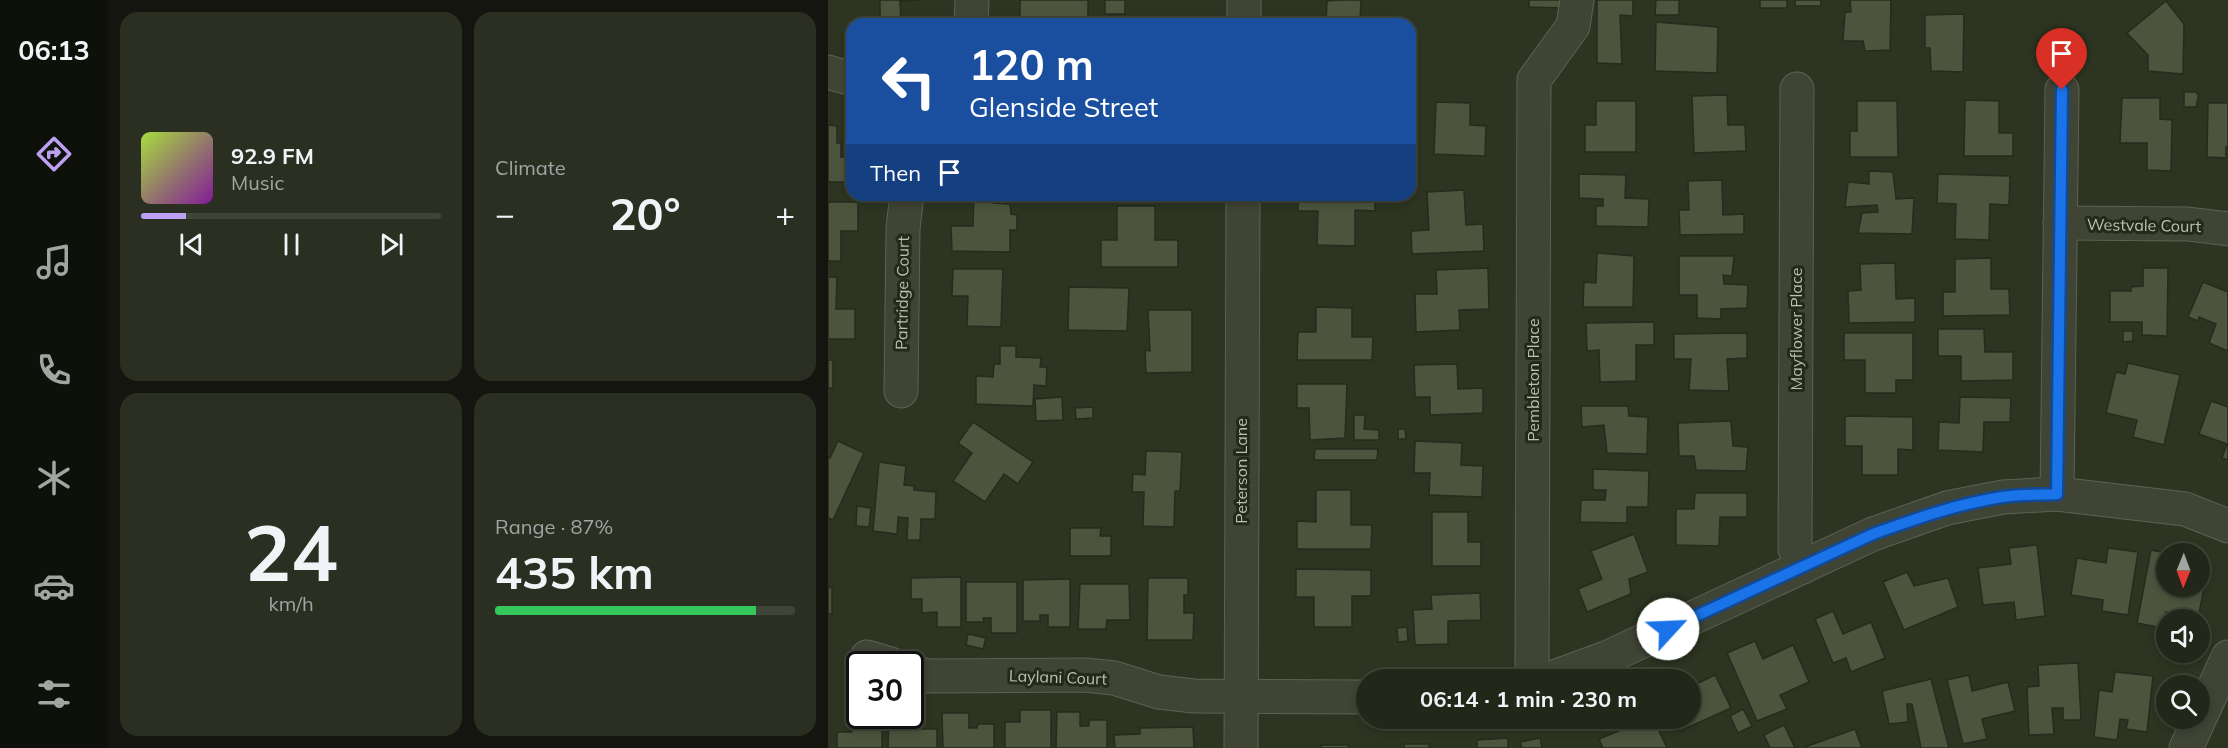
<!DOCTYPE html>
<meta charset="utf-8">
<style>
:root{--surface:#222719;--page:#2a2f22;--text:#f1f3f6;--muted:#a2a5a2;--line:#3f4438;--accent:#bca0f2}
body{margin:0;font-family:Mulish,sans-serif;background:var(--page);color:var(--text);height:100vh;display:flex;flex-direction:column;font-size:22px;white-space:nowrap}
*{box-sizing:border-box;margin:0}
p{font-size:20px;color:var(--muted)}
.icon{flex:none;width:33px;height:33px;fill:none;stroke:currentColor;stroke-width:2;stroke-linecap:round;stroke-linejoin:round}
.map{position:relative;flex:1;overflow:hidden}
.panel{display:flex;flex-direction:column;gap:12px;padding:12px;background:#13150e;width:720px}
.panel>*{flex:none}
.banner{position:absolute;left:18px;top:18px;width:570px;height:183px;border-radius:18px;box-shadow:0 3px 9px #0003,0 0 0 2px var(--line);background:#1a4fa0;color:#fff;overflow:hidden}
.needle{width:39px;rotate:181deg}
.fabs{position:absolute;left:1328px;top:543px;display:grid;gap:12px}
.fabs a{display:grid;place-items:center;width:54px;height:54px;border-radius:50%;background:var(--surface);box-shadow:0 3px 9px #0003,0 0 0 2px var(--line);font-size:30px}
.speed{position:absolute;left:18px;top:651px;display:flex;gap:12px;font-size:30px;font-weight:700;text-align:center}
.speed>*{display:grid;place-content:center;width:78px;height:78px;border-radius:50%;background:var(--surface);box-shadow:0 3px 9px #0003,0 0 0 2px var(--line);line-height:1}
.speed .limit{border:3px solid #111;border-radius:9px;background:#fff;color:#111}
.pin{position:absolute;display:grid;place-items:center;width:51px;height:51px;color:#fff;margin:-62px -26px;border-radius:50% 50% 50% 0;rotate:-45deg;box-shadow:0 0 6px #0007}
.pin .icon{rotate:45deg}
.me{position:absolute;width:66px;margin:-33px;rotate:65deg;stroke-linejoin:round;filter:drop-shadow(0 0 4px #0008)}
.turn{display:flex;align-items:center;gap:21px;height:126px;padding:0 24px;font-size:27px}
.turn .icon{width:78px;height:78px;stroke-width:2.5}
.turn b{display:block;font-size:42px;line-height:51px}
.then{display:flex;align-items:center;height:57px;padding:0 24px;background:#0003;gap:12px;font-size:22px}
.big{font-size:45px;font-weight:700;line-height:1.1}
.panel .tile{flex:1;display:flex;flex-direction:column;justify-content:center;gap:9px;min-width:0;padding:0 21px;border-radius:18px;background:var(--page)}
.panel .dial{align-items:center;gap:0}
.dial b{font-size:78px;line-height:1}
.song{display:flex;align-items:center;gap:18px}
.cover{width:72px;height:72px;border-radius:9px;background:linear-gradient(135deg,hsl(80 70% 55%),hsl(290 70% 35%))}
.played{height:6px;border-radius:3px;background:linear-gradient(90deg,var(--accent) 15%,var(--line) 15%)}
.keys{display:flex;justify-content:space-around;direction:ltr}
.heat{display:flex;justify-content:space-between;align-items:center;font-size:33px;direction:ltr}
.charge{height:9px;border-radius:4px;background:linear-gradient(90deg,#34c759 87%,var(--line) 0)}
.panel .tiles{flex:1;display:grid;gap:12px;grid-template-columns:repeat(2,1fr)}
.trip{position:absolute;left:528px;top:669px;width:345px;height:60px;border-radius:30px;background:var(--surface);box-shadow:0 3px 9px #0003,0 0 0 2px var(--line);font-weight:700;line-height:60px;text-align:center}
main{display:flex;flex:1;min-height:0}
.tab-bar{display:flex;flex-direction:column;width:108px;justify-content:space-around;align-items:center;background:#0e100a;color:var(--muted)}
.tab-bar .icon{width:42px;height:42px}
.tab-bar .current{color:var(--accent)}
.tab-bar b{font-size:27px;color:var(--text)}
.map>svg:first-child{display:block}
.building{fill:#4c543e;stroke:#262b1c;stroke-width:1.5}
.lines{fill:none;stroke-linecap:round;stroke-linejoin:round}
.minor-casing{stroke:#5d6252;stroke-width:35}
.minor{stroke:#3f4435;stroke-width:33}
.route-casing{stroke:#114b97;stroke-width:15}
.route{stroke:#1a73e8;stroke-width:10}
.labels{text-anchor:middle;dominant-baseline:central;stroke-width:6;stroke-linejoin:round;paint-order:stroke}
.street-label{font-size:16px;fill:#bac1af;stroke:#24291a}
</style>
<main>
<nav class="tab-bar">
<b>06:13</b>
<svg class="icon current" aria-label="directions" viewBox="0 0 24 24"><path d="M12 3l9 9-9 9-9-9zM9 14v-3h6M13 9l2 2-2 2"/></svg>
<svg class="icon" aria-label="music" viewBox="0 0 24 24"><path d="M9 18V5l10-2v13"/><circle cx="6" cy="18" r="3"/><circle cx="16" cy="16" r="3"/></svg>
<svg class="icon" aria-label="phone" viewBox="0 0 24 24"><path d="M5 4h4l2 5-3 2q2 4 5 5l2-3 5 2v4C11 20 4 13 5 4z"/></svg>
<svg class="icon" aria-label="climate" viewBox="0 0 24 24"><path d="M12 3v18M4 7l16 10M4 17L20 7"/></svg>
<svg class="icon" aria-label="car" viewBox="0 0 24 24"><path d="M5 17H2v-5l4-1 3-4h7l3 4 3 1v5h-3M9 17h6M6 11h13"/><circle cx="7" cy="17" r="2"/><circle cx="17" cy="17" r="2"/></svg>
<svg class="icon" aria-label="filters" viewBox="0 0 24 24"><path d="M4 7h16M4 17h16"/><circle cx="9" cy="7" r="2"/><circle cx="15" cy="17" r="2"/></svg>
</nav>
<section class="panel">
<div class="tiles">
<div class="tile">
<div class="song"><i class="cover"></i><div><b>92.9 FM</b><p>Music</p></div></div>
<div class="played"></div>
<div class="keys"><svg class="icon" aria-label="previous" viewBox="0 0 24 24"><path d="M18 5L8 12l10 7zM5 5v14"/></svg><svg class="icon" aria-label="pause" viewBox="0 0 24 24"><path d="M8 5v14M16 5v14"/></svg><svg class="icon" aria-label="next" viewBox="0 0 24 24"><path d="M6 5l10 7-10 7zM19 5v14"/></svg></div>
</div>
<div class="tile"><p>Climate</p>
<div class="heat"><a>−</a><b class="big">20°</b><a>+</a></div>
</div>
<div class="tile dial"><b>24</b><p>km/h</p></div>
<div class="tile"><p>Range · 87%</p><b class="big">435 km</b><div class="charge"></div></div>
</div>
</section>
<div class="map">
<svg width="1400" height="748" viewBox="0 0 1400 748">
<rect width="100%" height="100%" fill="#2d3421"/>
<!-- building -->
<g class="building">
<path d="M52 0H94L72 1 73 24H52Z"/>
<rect x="192" y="0" width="68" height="19"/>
<rect x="277" y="0" width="20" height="14"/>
<path d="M512 0H533L532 24H498L499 1Z"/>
<path d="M701 0H735V8L701 7Z"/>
<path d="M769 0H805V16L792 15 794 64 769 63Z"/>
<path d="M828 0H851V15H827Z"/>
<rect x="932" y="0" width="27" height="8"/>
<rect x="967" y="0" width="26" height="6"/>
<path d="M1022 0H1063L1062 50 1037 51 1035 41H1015L1017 12H1023Z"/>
<path d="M1338 1 1356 24 1355 74 1320 71V55L1299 33Z"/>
<path d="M1136 14 1135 72 1103 71 1102 48H1097V15Z"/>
<path d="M828 22 890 27 889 73 827 71Z"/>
<path d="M1356 92H1369V94H1371L1368 107H1356Z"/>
<path d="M899 95 900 125H917L918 151 866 153 864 96Z"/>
<path d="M1294 98H1332V119L1344 120 1343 171 1319 170V143H1292Z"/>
<path d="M1137 100 1171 101V133H1185V156H1136Z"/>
<path d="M768 101H808V152H757V125H768Z"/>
<path d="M1029 101H1069L1070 157H1022V131H1029Z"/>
<path d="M608 102 642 103V125L658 126 657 156 606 154Z"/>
<path d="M1380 103H1400V147H1398V158L1379 157Z"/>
<path d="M0 125 9 126V143H13V157H24V182H0Z"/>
<path d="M1041 171 1065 172 1068 199 1086 198 1084 234 1030 233 1034 213 1050 212 1049 205 1017 207 1020 182 1041 184Z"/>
<path d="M751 174 798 175 797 198 821 199 820 227 768 226V206H775V199L751 198Z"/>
<path d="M1110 174 1182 176 1181 205 1162 204 1161 240 1127 239 1128 204 1109 203Z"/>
<path d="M894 180 895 215 916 214V234L852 235 851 210H861L860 181Z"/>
<path d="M636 190 638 225 655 224 656 251 584 254 583 231 601 230 599 192Z"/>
<path d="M146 195H165V203L182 204 183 214 189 215V230H182V252L124 251 123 226H145Z"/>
<path d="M470 195H547V211L527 210V246L489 245 490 211H470Z"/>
<path d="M0 202H30V231H13V261H0Z"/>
<path d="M289 206H327V240H350V267H273V240H289Z"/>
<path d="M769 253 806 256 805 307H755L756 282 768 283Z"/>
<path d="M851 256H906L904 276 895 275 896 284 920 285 919 308 893 309V319L869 318V295H851Z"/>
<path d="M1163 258V289H1181L1182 315 1115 316V292H1127V259Z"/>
<path d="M1067 263 1068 299 1087 298V322L1021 323 1020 291 1033 290 1032 264Z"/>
<path d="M660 268 661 309 631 310 632 330 588 332 587 294H609L608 270Z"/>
<path d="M1315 268H1340L1339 336 1314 335V322H1282V291H1303V287L1315 286Z"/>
<path d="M125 269H175L173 327 139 326 140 296H124Z"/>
<path d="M0 277H9L8 309H27V339H0Z"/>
<path d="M1375 282 1400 292V351L1381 343 1388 324 1371 317 1370 321 1360 317Z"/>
<path d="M241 287 301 288 299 331 240 330Z"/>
<path d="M488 307 524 308V337H545L544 360H469L470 332H488Z"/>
<path d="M320 310H364V372L318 373 317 350 322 351Z"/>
<path d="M826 322V345H808V381L772 382 771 350 759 351 758 323Z"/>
<path d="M1110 329H1156L1157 352H1185V380L1133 381V356H1110Z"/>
<path d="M1295 331H1305V341L1295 342Z"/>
<path d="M919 333V358L899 359 901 391 861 390 863 359H846V334Z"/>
<path d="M1016 333H1085V380H1068V393H1037V360H1016Z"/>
<path d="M172 346H188V357L213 358 212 367H219L218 386 206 385 205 406 148 404V376L165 377 166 364H172Z"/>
<rect x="0" y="360" width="5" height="28"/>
<path d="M1300 363 1352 375 1336 445 1305 437 1309 420 1278 413 1288 372 1297 374Z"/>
<path d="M629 364 630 389 655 388V413L602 415V397H587L586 365Z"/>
<path d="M469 384H519L517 438 482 440 481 408H469Z"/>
<path d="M234 397 235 420 208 421 207 399Z"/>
<path d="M1132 397 1183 398 1182 422H1156L1155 452 1110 450 1111 422 1131 423Z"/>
<path d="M1383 401 1400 407V460L1394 458 1399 444 1371 434Z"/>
<path d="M753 406H800L801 416 820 417 819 454 779 453 776 425 754 427Z"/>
<path d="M265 407V418L248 419 247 408Z"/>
<path d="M526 415H537L536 429 551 430V440H526Z"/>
<path d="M1017 416 1085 417V450L1070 449V475H1034V446H1017Z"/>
<path d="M903 421 905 446 920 447 918 471 868 470 866 456H851L850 423Z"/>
<path d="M145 422 205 462 190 484 176 474 157 502 125 481 144 453 130 443Z"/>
<path d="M570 429H577L578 439H570Z"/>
<path d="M10 441 36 453 5 520 0 518V457L2 458Z"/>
<path d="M587 441 634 443 633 465 655 466 654 497 601 495 602 473H586Z"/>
<path d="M487 449H550L549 460H486Z"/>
<path d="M318 451 354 452 352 491H347L346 527 315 526 316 492H304L305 474 317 475Z"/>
<path d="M51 462 78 466 76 485 86 486V490L108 492 107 519H93L92 540H79L80 518 70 517 69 534 45 531Z"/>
<path d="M765 469 821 471 820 507H799V523L752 522 753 500H777L778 490H765Z"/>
<path d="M488 490H523V525H544L543 549H469V521L488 522Z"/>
<path d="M867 493H919V517H892L891 546 848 545V509H866Z"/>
<path d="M29 506 43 508 41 527 28 526Z"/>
<path d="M604 512H640V542H653V566H604Z"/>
<path d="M242 528H273L272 536H283V556H242Z"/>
<path d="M806 534 820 572 801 579 803 594 759 612 750 589 774 579 763 551Z"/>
<path d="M1209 545 1217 616 1188 620 1186 602 1155 605 1150 568 1183 564 1181 548Z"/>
<path d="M1280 548 1310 552 1300 615 1274 611 1275 600 1243 595 1249 558 1278 563Z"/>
<path d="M1323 550 1342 554H1338V586H1371V582L1377 583 1370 618 1338 612 1335 628 1309 623Z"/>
<path d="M468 569 543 570V596H524V627H486V597H468Z"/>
<path d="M1079 572 1086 586 1120 578 1130 607 1076 630 1055 582Z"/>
<path d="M133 577V627H109V612L94 613V599H83V578Z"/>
<path d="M320 578H360V595H356V613H366L365 640H319Z"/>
<path d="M242 579V627H220V615H212V621H195V580Z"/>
<path d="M138 582H189V633H163V618H155L156 622H138Z"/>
<path d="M252 584H301L302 620H279L278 629H250Z"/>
<path d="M0 587 4 588V614H0Z"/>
<path d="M652 593 653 620 620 621V644L587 645 585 610 604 609 603 595Z"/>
<path d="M1005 611 1015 634 1043 622 1057 658 1023 672 1018 658 1005 663 987 619Z"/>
<path d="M579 627 580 641 570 642 569 628Z"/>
<path d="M140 634 158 638 155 649 138 645Z"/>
<path d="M927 641 935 659 965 645 981 682 952 695 959 709 929 721 899 653Z"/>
<path d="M1250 663 1253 720H1235V708H1224L1226 734 1201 735 1199 687 1211 686 1210 665Z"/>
<path d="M1287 672 1325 676 1319 732 1298 729 1300 720 1292 719 1289 740 1266 737 1271 690 1284 692Z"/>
<path d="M887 675 903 708 852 731 846 718H862V687Z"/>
<path d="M1141 675 1144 691 1180 682 1187 711 1154 719 1159 739 1135 744 1119 680Z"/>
<path d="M1103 679 1121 748H1093L1084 704H1079L1080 722 1061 724 1054 691Z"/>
<path d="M915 709 924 726 910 733 902 716Z"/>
<path d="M192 710H223V748H177V722H192Z"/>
<path d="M229 712H252V726H261V720H279V748H228Z"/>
<path d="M114 713H141V728H149L150 724H166V748H115Z"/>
<path d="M61 718H88L86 729H109V748H60Z"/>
<path d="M796 718H825L839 748H775L771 739 800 727Z"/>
<path d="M54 719V748H9V732H24L22 723Z"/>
<path d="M956 725 967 748H942L936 735Z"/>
<path d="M365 727 366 748H287L286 735 312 734V728Z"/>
<path d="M1027 729 1034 748H977V747Z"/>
<path d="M680 738V748H649V740Z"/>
<path d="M712 738 714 748H694L692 742Z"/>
<rect x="576" y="744" width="25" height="4"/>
<path d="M493 745H521L520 748H493Z"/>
</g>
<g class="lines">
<defs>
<g id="minor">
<path d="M143 24 144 0"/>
<path d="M416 24V0"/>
<path d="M0 72 24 79"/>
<path d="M969 89 967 549 975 567"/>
<path d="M1232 223 1360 224 1400 229"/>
<path d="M73 391 75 228 79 195"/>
<path d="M1229 494 1234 90"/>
<path d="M39 657 63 664"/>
<path d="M82 670 99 676 257 675 286 678 331 692 366 696 538 697"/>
<path d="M709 680 704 664 706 80 745 26 749 0"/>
<path d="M718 680 778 658 1045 534 1119 508 1175 497 1229 494 1357 509 1400 526"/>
<path d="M413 748 415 195"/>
<path d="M1358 748 1400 657"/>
</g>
</defs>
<!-- minor casing -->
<use href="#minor" class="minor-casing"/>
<!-- minor -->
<use href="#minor" class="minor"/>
</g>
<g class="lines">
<defs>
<path id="route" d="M840 629 1045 534C1087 519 1129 504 1174 497 1192 494 1211 495 1229 494L1234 90"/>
</defs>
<!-- route casing -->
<use href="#route" class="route-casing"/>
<!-- route -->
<use href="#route" class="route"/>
</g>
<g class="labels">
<!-- street labels -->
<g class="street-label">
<text transform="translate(1316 225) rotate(1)">Westvale Court</text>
<text transform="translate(74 293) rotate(-89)">Partridge Court</text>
<text transform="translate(968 329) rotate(-90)">Mayflower Place</text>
<text transform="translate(705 380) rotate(-90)">Pembleton Place</text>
<text transform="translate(413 471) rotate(-90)">Peterson Lane</text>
<text transform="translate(230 677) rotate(2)">Laylani Court</text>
</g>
</g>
</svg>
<div class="fabs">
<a><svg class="needle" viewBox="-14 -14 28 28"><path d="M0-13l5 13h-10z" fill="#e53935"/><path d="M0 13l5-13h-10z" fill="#a2a5a2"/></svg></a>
<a><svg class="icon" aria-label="sound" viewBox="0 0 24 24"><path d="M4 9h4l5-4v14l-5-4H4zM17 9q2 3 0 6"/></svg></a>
<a><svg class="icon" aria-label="search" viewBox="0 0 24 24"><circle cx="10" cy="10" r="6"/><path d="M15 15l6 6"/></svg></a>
</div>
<div class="speed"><div class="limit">30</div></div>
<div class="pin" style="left:1234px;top:90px;background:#d93025"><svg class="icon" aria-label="arrive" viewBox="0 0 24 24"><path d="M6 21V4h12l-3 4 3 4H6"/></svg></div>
<svg class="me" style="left:840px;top:629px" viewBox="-20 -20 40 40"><circle r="19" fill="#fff"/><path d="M0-13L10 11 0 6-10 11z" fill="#1a73e8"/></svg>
<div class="trip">06:14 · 1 min · 230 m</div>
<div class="banner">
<div class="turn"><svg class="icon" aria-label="left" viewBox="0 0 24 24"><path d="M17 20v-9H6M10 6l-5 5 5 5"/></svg><div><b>120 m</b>Glenside Street</div></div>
<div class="then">Then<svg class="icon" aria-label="arrive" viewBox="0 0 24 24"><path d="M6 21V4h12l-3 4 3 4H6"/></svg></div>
</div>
</div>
</main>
